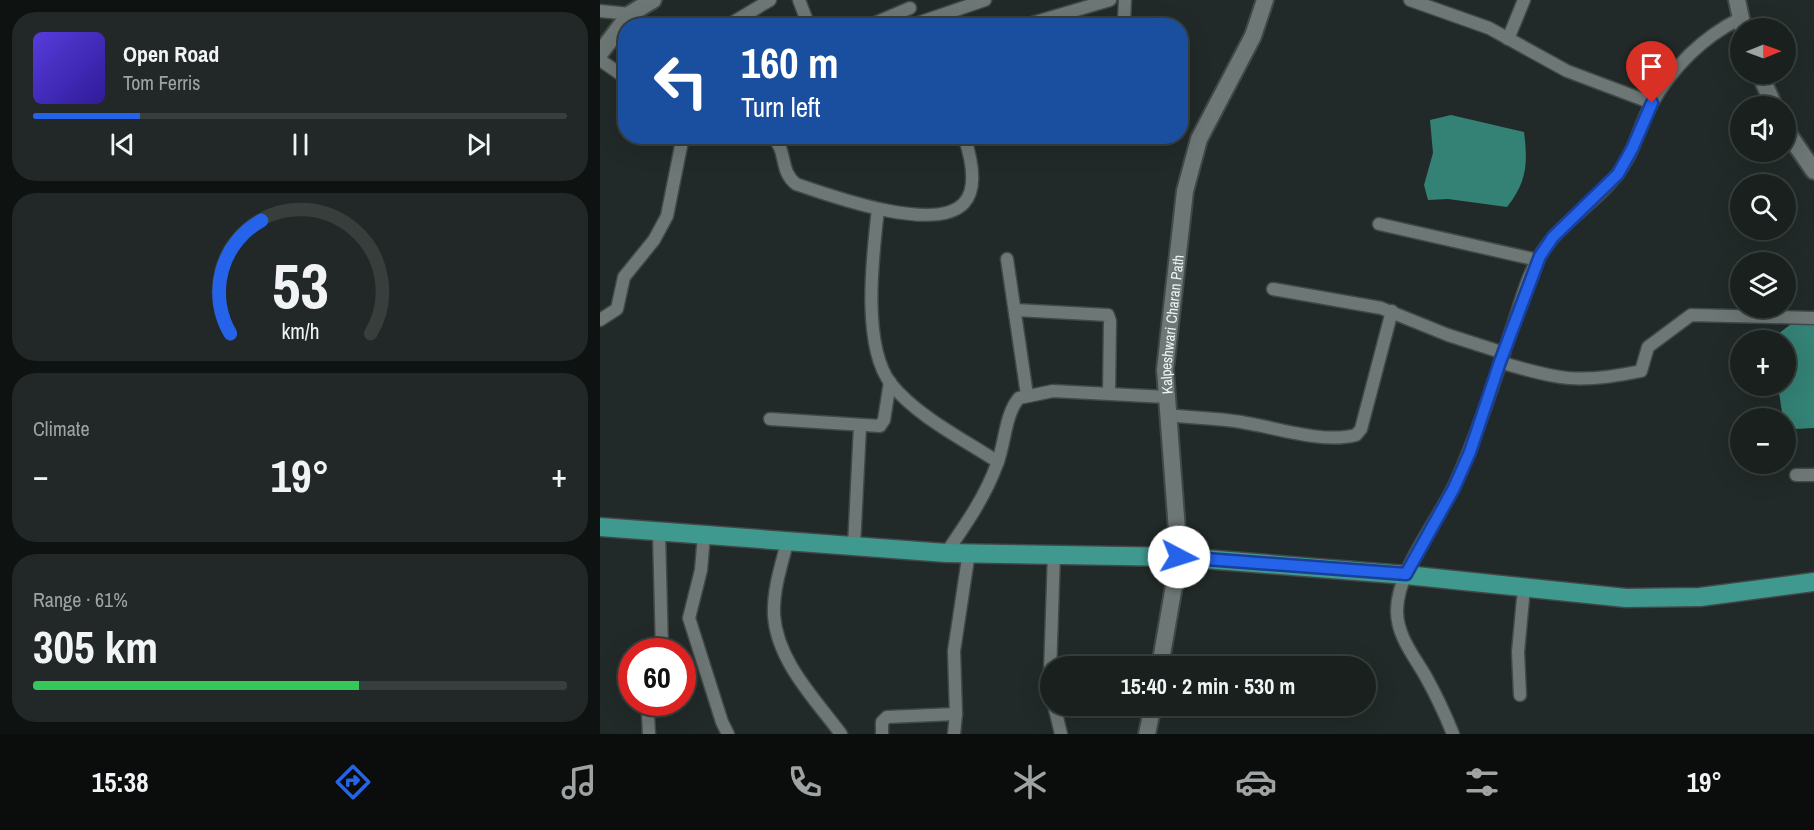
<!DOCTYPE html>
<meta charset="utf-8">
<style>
:root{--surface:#19201e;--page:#222827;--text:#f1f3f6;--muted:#9fa3a4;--line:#373e3c;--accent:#2563eb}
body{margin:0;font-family:"Archivo Narrow",sans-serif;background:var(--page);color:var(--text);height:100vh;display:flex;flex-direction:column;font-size:22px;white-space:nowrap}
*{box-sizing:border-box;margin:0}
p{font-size:20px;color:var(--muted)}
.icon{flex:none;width:33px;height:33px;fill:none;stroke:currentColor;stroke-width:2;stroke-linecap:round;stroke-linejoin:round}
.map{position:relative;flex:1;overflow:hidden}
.drawer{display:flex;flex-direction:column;gap:12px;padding:12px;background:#0e1210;width:600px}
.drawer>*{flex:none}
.guide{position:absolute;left:18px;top:18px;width:570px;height:126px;border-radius:24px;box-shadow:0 6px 24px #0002,0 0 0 2px var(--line);background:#1a4fa0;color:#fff;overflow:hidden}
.needle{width:39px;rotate:89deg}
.tools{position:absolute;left:1130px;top:18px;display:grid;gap:12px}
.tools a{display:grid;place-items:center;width:66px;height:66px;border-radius:50%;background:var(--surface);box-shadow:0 6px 24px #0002,0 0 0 2px var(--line);font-size:30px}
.speed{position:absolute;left:18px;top:638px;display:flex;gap:12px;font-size:30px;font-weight:700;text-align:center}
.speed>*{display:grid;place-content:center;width:78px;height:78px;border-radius:50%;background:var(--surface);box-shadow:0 6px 24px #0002,0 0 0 2px var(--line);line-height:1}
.speed .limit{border:9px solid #d22;background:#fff;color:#111}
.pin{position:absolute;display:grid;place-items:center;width:51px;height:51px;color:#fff;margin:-62px -26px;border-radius:50% 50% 50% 0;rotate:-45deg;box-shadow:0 0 6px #0007}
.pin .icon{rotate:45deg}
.me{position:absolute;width:66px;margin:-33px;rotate:95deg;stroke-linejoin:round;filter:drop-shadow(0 0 4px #0008)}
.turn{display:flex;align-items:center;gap:21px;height:126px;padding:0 24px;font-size:27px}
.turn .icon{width:78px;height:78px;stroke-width:2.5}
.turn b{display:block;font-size:42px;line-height:51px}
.big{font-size:45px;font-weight:700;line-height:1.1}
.drawer .card{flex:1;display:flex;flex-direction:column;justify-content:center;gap:9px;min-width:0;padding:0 21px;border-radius:24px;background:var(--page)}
.drawer .dial{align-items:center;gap:0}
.dial svg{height:156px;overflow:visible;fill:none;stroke:var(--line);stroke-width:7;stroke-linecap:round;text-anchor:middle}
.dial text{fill:var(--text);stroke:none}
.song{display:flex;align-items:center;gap:18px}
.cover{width:72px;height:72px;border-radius:9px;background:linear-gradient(135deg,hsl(250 70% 55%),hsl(250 70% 35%))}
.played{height:6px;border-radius:3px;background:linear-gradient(90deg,var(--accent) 20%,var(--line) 20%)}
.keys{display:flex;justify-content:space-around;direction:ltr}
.heat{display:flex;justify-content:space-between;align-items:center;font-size:33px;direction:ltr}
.charge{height:9px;border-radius:4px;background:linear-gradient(90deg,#34c759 61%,var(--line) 0)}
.trip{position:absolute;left:440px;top:656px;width:336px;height:60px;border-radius:30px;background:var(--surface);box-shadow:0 6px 24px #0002,0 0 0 2px var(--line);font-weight:700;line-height:60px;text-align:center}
.tabs{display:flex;height:96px;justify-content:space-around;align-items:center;background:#0a0d0c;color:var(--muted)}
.tabs .icon{width:42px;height:42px}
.tabs .on{color:var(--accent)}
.tabs b{font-size:27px;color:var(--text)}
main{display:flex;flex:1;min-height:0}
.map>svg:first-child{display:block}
.water{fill:#348175}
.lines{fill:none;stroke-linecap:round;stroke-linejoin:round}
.street-casing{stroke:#414847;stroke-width:15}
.secondary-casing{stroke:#414847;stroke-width:20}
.primary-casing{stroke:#414847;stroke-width:21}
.street{stroke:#6d7775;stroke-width:12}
.secondary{stroke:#6d7775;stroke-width:16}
.primary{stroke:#3f998e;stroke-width:18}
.route-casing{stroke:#184099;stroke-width:15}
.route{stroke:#2563eb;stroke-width:10}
.labels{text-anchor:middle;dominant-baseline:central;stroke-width:6;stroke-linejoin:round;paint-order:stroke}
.street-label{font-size:15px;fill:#eef4f2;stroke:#0e1111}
</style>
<main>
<section class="drawer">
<div class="card">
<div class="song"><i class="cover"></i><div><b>Open Road</b><p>Tom Ferris</p></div></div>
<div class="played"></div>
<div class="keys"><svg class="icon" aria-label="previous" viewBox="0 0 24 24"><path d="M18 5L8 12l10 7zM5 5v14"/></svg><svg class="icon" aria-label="pause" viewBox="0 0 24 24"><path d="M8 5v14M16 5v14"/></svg><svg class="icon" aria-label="next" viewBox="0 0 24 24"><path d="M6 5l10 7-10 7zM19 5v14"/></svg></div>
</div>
<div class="card dial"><svg viewBox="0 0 100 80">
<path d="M14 69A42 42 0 1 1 86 69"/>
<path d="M14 69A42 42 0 0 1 30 11" stroke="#2563eb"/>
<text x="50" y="56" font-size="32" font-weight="700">53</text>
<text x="50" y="72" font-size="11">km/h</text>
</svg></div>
<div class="card"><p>Climate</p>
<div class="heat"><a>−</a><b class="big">19°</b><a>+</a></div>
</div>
<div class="card"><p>Range · 61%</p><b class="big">305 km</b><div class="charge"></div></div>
</section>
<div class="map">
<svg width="1214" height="734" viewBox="0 0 1214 734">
<rect width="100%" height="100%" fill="#212a28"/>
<!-- water -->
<g class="water">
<path d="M851 115 924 132C928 163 927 182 907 207L848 199 828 200 824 185 833 153 830 120Z"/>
<path d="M1195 321 1214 323V428L1196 429 1182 412 1178 386H1185V340H1178V334Z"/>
</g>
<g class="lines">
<defs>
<g id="street">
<path d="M199 0 209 26"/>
<path d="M810 0 889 28 967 71 1052 103"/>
<path d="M0 11 30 14"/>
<path d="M315 24 385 0"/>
<path d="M127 26 170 0"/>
<path d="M268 26 310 8"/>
<path d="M422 26 510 0"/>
<path d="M521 26 524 21 525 0"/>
<path d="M908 39 924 0"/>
<path d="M0 60 26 78"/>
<path d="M172 136C188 151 179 171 196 184 231 196 336 234 364 203 379 187 370 154 364 136"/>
<path d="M312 136H317"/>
<path d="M278 209C273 254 261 345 291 384 318 417 363 439 398 462"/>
<path d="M779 224 938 260"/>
<path d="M407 259 427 395"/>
<path d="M673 289 781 308 848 335 904 353"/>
<path d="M415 310 508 315 510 321 509 393"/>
<path d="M0 320 17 309 24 277 54 240 67 216 83 136"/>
<path d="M900 362C958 380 980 384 1041 371L1048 347 1091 315 1214 318"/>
<path d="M567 415C592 418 617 418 641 422 674 427 723 444 756 435L761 429 792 311"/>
<path d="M170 419 280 426 284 420 290 382"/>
<path d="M1196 475H1214"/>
<path d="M59 533 62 651"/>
<path d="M104 535 101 570 89 618 122 722 128 734"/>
<path d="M187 543C181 566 173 590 174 615 177 661 215 699 241 734"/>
<path d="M254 546 260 426"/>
<path d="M346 553C366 524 385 497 397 464 405 444 405 414 419 398L453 391 566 397"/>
<path d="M450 673 454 553"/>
<path d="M920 695 918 652 924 588"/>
<path d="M454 705 461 734"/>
<path d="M49 734 48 715 52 702"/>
<path d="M282 734V722L287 717 356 714"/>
<path d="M354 734 356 714 354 651 369 552"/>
<path d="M853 734C845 714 836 695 826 677 814 656 797 636 797 611 797 570 838 521 855 484 877 435 894 382 911 331 920 306 926 277 941 254 963 218 1006 198 1026 161 1037 143 1041 121 1052 103 1073 67 1102 38 1139 19"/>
</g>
<g id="secondary">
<path d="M1137 0 1143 28"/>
<path d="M0 53 30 14 53 0"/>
<path d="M1160 74 1174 106"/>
<path d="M1185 129 1214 171"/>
<path id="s1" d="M560 666 579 557 565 370 585 191 599 139 653 36 665 0"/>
<path d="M547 734 553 705"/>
</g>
<path id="primary" d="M0 527 346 553 579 557 806 575 1026 598 1100 597 1214 582"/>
</defs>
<!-- street casing -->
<use href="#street" class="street-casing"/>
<!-- secondary casing -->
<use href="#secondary" class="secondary-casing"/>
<!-- primary casing -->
<use href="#primary" class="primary-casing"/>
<!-- street -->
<use href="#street" class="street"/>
<!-- secondary -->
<use href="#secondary" class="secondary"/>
<!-- primary -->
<use href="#primary" class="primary"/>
</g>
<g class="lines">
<defs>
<path id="route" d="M579 557 806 574 854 488 870 452 900 362 940 256 953 237 1018 174 1032 149 1052 103"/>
</defs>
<!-- route casing -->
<use href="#route" class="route-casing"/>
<!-- route -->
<use href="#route" class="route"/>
</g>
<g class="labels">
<!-- street labels -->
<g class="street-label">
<text stroke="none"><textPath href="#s1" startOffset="344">Kalpeshwari Charan Path</textPath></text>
</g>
</g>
</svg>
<div class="tools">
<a><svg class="needle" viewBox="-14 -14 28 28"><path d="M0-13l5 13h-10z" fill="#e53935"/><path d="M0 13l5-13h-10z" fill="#9fa3a4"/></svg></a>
<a><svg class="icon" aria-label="sound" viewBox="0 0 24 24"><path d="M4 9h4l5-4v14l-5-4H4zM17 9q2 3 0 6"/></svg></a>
<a><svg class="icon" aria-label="search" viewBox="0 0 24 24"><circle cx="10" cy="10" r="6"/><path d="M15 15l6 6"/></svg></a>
<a><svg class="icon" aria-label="layers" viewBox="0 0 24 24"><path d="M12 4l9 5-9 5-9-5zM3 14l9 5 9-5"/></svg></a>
<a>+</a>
<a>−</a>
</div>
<div class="speed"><div class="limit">60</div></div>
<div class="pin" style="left:1052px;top:103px;background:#d93025"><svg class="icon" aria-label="arrive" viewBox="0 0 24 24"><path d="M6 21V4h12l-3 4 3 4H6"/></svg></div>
<svg class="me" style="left:579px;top:557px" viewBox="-20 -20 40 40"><circle r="19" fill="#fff"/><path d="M0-13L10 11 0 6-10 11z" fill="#2563eb"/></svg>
<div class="trip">15:40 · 2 min · 530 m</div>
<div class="guide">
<div class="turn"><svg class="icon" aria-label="left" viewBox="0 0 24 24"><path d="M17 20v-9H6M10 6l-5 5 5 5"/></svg><div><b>160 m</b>Turn left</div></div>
</div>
</div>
</main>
<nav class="tabs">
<b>15:38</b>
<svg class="icon on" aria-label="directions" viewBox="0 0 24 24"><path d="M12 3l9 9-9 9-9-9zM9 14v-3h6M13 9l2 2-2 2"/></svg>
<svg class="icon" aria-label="music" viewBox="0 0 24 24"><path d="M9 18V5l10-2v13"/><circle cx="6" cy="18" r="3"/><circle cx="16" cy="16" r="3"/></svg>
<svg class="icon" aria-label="phone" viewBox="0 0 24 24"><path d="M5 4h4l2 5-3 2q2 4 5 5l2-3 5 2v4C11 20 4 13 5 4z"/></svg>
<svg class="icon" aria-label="climate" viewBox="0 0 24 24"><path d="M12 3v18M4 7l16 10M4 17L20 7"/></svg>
<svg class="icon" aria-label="car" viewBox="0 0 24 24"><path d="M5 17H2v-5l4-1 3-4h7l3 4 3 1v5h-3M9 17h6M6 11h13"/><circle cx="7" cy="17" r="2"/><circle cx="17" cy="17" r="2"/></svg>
<svg class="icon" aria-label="filters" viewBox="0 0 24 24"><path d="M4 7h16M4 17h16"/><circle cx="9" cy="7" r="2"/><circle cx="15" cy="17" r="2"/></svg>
<b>19°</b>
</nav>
